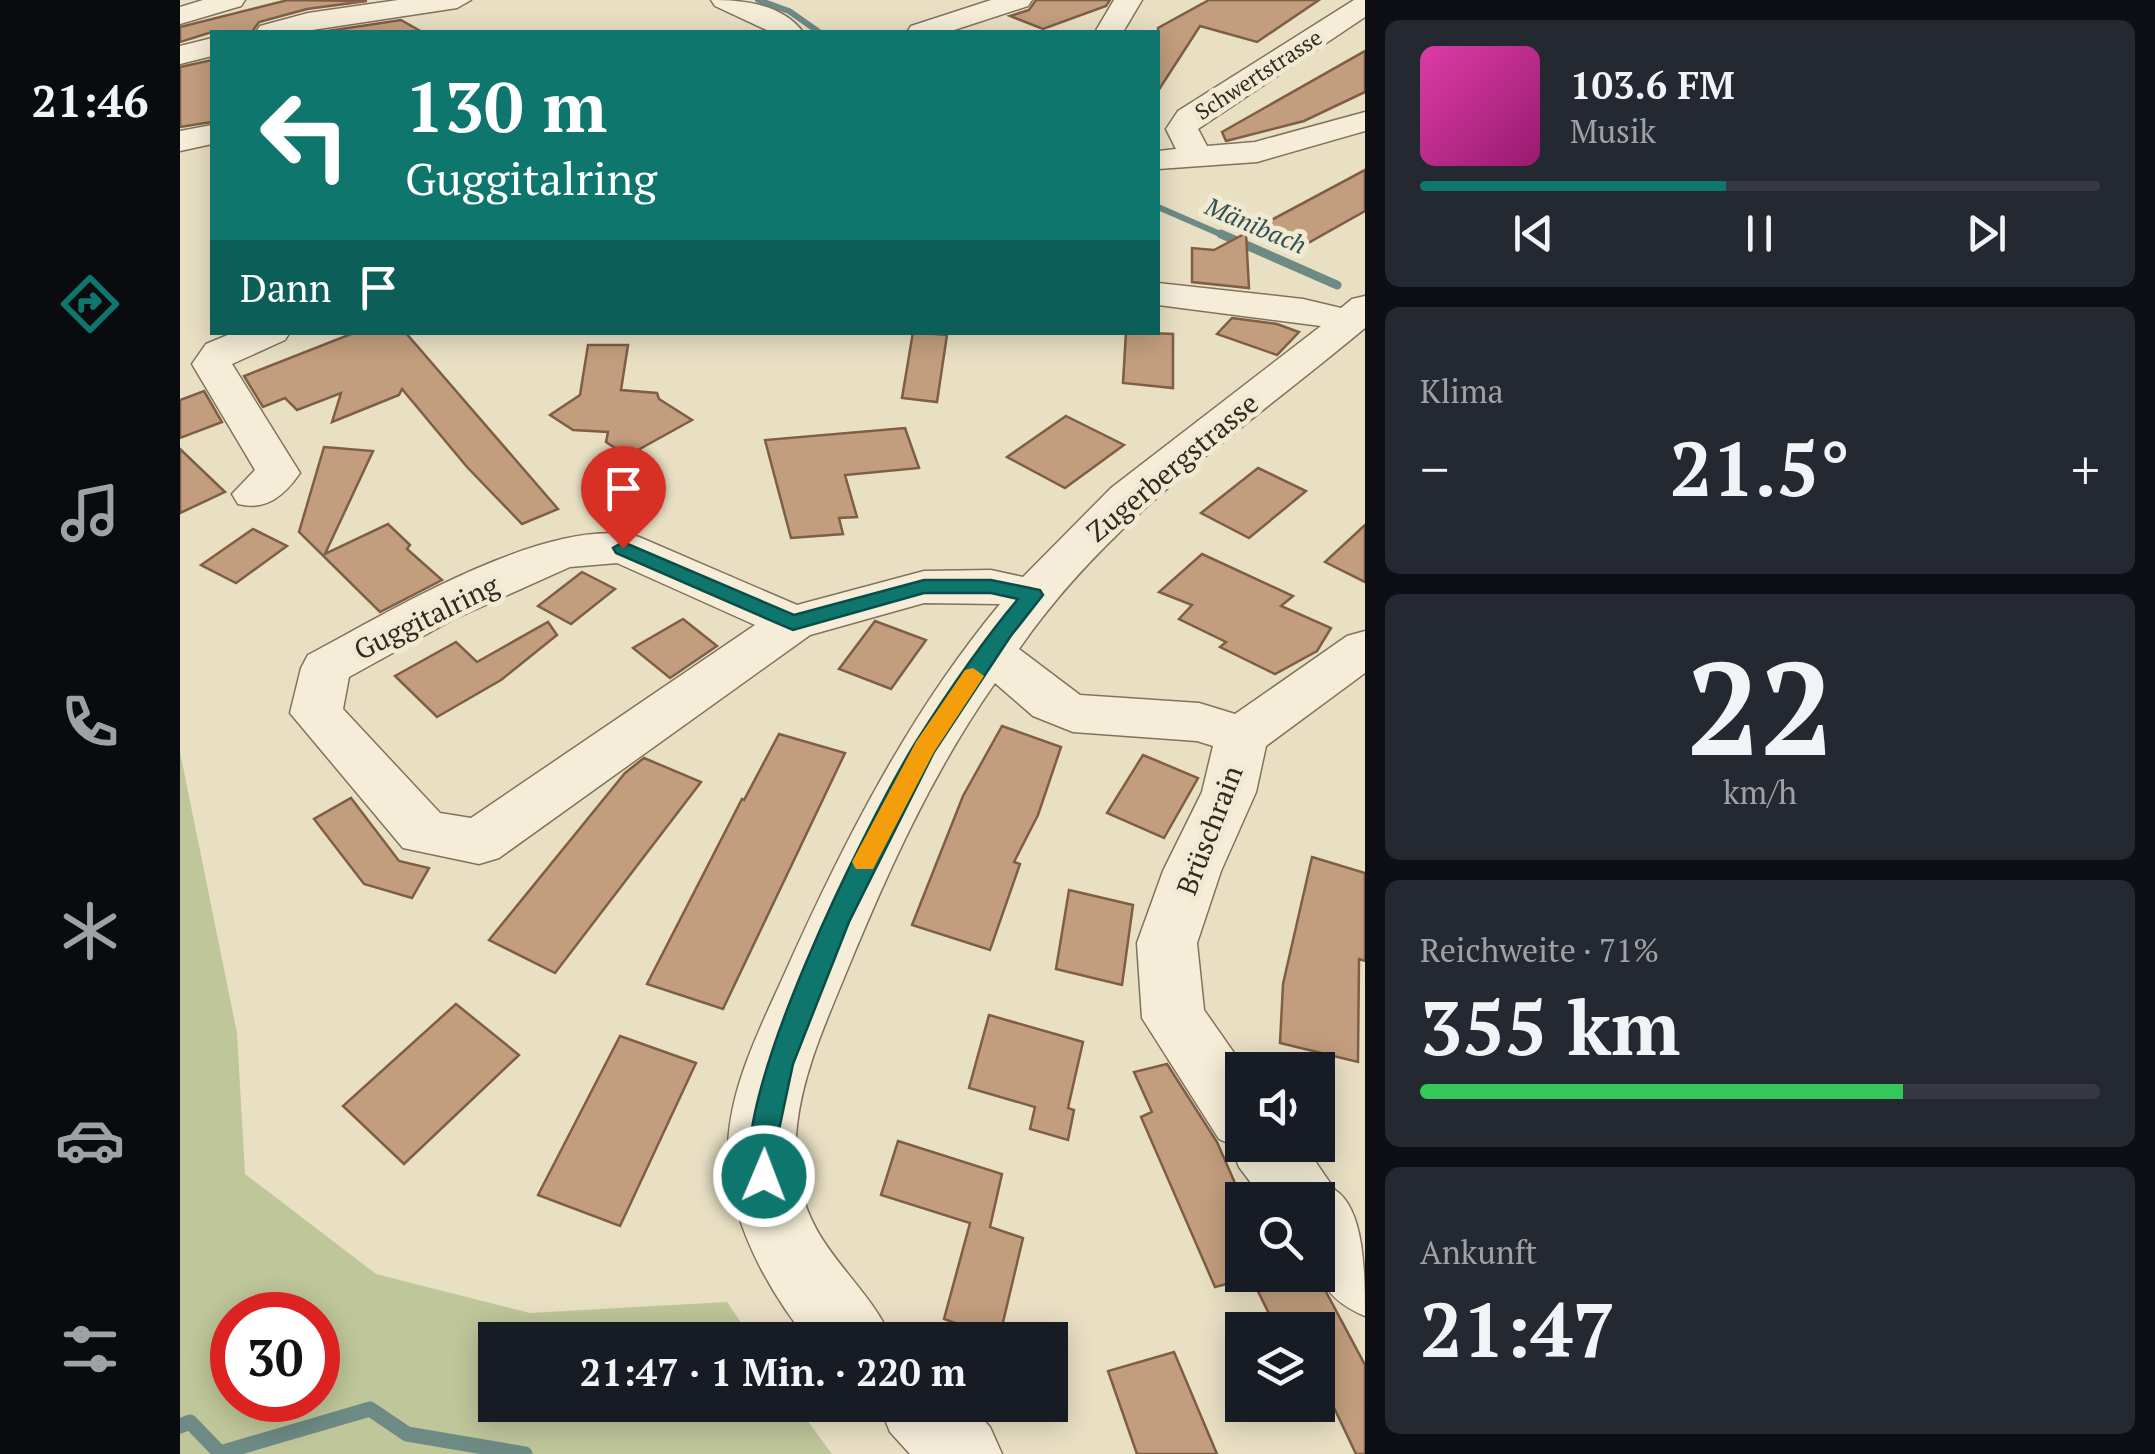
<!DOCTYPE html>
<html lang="de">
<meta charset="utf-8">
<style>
:root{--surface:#171b24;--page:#242831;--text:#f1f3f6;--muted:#9ea1a6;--line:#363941;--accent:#0f766e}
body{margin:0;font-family:"PT Serif",serif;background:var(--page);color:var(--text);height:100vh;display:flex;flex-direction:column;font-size:38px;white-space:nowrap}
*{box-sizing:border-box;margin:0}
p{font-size:32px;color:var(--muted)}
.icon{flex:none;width:55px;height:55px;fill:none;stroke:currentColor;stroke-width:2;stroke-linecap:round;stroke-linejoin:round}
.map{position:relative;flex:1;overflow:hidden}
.drawer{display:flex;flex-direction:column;gap:20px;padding:20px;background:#0d0f14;width:790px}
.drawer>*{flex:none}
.guide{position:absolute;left:30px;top:30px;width:950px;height:305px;border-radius:0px;box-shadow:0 5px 25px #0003;background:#0f766e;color:#fff;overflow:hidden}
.tools{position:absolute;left:1045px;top:1052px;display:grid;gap:20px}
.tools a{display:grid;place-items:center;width:110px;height:110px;border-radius:0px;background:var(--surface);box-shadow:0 5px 25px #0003;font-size:50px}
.speed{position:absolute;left:30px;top:1292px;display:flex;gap:20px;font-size:50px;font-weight:700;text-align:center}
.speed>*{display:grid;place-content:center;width:130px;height:130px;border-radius:50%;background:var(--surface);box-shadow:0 5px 25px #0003;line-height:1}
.speed .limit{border:15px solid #d22;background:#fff;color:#111}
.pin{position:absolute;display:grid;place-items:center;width:85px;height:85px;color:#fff;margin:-102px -42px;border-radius:50% 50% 50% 0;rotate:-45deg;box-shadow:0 0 10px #0007}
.pin .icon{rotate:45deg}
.me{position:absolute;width:110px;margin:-55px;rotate:1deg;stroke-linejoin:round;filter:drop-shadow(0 0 8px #0008)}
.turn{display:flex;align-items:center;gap:35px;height:210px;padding:0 30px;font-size:45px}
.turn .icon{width:130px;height:130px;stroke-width:2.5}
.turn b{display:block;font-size:70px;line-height:85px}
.then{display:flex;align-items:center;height:95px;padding:0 30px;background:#0003;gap:20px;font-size:38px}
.big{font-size:75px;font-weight:800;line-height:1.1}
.drawer .card{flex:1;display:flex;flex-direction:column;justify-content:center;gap:15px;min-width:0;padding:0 35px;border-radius:15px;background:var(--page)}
.drawer .dial{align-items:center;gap:0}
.dial b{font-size:130px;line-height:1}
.song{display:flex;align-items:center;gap:30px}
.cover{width:120px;height:120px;border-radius:15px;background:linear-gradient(135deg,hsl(320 70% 55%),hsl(320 70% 35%))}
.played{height:10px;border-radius:5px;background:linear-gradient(90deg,var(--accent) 45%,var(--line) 45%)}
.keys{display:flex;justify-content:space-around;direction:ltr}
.heat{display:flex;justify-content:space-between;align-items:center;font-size:55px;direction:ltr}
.charge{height:15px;border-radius:8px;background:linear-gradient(90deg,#34c759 71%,var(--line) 0)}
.trip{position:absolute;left:298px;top:1322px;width:590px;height:100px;border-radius:0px;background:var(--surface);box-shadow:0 5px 25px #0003;font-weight:800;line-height:100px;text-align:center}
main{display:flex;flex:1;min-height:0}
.tab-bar{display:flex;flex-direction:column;width:180px;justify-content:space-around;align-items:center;background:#090b0e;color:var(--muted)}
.tab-bar .icon{width:70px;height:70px}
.tab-bar .active{color:var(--accent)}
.tab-bar b{font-size:45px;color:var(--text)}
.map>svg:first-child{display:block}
.green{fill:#bfc69a;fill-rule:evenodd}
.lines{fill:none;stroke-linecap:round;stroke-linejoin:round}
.stream-far2{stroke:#6e8a84;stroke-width:6}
.stream-far1{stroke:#6e8a84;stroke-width:9}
.stream{stroke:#6e8a84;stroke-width:15}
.building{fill:#c39e7e;stroke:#7e5e45;stroke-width:2.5}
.minor-casing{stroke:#82725d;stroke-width:3}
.minor{fill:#f5edd7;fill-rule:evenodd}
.route{fill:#0f766e;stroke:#0a4d48;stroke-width:2.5}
.slow{fill:#f59e0b}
.labels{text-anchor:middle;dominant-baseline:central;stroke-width:10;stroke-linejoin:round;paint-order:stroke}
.far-street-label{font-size:22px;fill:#332a1f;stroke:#f1ead3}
.far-water-label{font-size:25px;font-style:italic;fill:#305151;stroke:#f1ead3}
.street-label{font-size:28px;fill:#332a1f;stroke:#f1ead3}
</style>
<main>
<nav class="tab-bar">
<b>21:46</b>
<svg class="icon active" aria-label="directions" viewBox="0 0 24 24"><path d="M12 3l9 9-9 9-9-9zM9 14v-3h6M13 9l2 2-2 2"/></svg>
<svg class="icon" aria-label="music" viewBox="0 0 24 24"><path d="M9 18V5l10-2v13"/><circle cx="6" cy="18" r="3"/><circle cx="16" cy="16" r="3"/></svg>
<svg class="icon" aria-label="phone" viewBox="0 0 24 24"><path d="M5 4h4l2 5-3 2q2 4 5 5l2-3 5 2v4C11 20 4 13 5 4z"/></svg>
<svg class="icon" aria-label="climate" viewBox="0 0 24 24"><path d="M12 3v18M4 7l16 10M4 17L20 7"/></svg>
<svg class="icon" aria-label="car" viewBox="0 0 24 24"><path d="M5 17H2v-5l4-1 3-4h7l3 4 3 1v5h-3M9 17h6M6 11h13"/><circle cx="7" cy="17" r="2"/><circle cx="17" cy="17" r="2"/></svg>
<svg class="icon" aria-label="filters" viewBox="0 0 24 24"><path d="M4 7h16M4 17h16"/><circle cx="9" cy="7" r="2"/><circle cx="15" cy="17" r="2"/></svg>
</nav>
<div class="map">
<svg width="1185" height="1454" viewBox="0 0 1185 1454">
<rect width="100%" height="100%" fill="#e9e0c4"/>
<!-- green -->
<path class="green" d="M0 752 57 1033 65 1174 196 1274 350 1313 547 1302 573 1340H315V1405H616L652 1454H0ZM52 1315H138V1400H52Z"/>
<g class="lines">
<!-- stream-far2 -->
<g class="stream-far2">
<path d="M578 0 609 11 639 32"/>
<path d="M978 207 1047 237"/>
</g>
<!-- stream-far1 -->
<path class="stream-far1" d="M1041 234 1157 285"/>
<!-- stream -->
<path class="stream" d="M0 1426 10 1422 40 1453 190 1409 227 1434 345 1454"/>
</g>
<!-- building -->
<g class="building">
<path d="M108 0 187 1 127 9 79 22 72 32H32L0 42V27Z"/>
<path d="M856 0H930L926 6 863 29 830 16 849 10Z"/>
<path d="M1029 0H1139L1077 42 1020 26 978 91V28Z"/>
<path d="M221 20 242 32H141Z"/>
<path d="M1185 51V92L1124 121 1046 141 1042 132Z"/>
<path d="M32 60V122L0 127V67Z"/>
<path d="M1185 170V211L1128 243 1084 224Z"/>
<path d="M1066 233 1069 288 1012 282V248L1034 250Z"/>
<path d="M1052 318 1097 324 1119 332 1097 355 1037 334Z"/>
<path d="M176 332H225L378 509 342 524 287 467 222 389 219 395 152 422 161 393 117 410 105 398 83 407 64 376Z"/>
<path d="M733 332 767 335 757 402 722 398Z"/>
<path d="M946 332 993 334V388L943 383Z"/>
<path d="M408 345H448L441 390 477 393 479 399 512 420 447 456 426 442 428 432 393 430 370 415 400 395Z"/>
<path d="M24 391 42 422 0 438V400Z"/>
<path d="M886 416 944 445 885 488 827 457Z"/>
<path d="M725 428 739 468 665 475 677 517 659 518 663 534 611 538 585 440Z"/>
<path d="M144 447 193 451 145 554 208 524 230 545 227 549 262 580 200 612 119 532Z"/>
<path d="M0 449 45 492 0 513Z"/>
<path d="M1078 468 1126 491 1069 538 1021 513Z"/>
<path d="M1185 525V582L1145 562Z"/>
<path d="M73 529 107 546 56 583 21 565Z"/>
<path d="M1022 554 1113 596 1101 606 1151 628 1137 651 1095 674 1040 647 1046 642 999 619 1012 605 979 592Z"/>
<path d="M402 572 435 589 391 624 358 606Z"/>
<path d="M503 619 537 646 490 678 453 648Z"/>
<path d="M695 621 746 640 711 689 659 669Z"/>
<path d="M368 622 377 635 321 680 257 717 215 676 276 642 297 662Z"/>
<path d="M822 726 881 747 858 815 834 862 840 864 810 950 732 925 783 796Z"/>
<path d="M599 734 665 753 543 1009 467 984 562 799 564 800Z"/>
<path d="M963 755 1018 778 984 838 927 813Z"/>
<path d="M464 758 521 782 375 973 309 940 445 773Z"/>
<path d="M171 798 219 861 249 868 232 898 184 884 134 819Z"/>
<path d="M1132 857 1185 873V961L1179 959 1178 1062 1100 1043 1103 984Z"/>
<path d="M889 890 953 905 942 985 876 969Z"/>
<path d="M276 1004 339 1055 224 1164 163 1106Z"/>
<path d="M809 1015 903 1042 888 1108 894 1110 888 1140 850 1129 855 1107 789 1088Z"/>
<path d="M440 1036 516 1063 440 1226 358 1195Z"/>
<path d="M987 1064 1037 1142 1062 1199V1280L1035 1287 961 1117 972 1112 954 1072Z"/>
<path d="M718 1141 822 1174 810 1227 843 1238 819 1339 764 1319 790 1223 701 1195Z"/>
<path d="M1070 1275H1137L1185 1365V1454H1176L1138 1374V1330H1097Z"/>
<path d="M994 1352 1037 1454H957L928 1371Z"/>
</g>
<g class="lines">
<defs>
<g id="minor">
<path d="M23 0H65L61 6 0 24V7Z"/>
<path d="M218 0H291L277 8 119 32H76L80 26 128 13Z"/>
<path d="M531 0C564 0 602 4 623 32H591L535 6Z"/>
<path d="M811 0H852L848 6 768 32H727L731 26Z"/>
<path d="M934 0H962L943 32H915Z"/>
<path d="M1174 0H1185V17L1018 129 1027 146 1075 142 1185 112V131L1077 162 978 169V151L996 149 986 129 998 111Z"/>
<path d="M32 38V56L0 64V46Z"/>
<path d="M32 125V144L0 151V131Z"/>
<path d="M978 283 1123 299 1161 308 1172 299 1185 296V328C1064 429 930 517 839 649L900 695 1019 703 1055 714 1167 636 1185 631V673L1086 746 1076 792 1041 871 1017 943 1024 1010 1066 1070H1062V1145H1124L1155 1190C1185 1209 1185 1277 1185 1316 1125 1291 1138 1255 1138 1200H1084L1059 1167 1050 1144 1039 1139 962 1018 957 943 983 871 1022 792 1033 746 1017 741 893 732 853 716 815 683C752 773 707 873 666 973 646 1022 623 1072 617 1125 614 1150 617 1175 624 1200 640 1255 691 1289 712 1340H628C587 1289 550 1221 548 1155 547 1092 579 1031 604 975 662 845 729 713 820 604L744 603 630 635 319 858 299 864 223 848 110 713 121 668 128 655C208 613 370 513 459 537L617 605 744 571 811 570 843 577 931 488 1141 326 978 305ZM437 563 575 625 291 818 260 813 163 709 169 677 274 619 390 567Z"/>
<path d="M55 332H110L105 340 52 364 120 473C104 496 86 511 58 504L52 494 75 470 12 364 26 344Z"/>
<path d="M699 1405H790L810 1427 822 1454H730L710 1432Z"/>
</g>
</defs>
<!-- minor casing -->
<use href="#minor" class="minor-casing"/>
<!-- minor -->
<use href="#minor" class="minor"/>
</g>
<!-- route -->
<path class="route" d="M443 542 614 615 744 580H811L860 590 863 595 830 637 754 752 669 922 613 1064 597 1139 599 1176 594 1186 584 1190 574 1186C541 1111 691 815 736 742 767 693 801 643 838 599L811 593H744L613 630 436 553 433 548Z"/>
<!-- slow -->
<path class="slow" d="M793 668 804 676 754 752 693 869H676L672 862 736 742 785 670Z"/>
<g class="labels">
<!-- far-street labels -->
<g class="far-street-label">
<text transform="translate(1078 74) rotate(-33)">Schwertstrasse</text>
</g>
<!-- far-water labels -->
<g class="far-water-label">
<text transform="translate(1076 225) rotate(23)">Mänibach</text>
</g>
<!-- street labels -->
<g class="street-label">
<text transform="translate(992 467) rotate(-40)">Zugerbergstrasse</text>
<text transform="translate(246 617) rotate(-26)">Guggitalring</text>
<text transform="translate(1029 830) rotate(-69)">Brüschrain</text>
</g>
</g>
</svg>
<div class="tools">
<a><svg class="icon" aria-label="sound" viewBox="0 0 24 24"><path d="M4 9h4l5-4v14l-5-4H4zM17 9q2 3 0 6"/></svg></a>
<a><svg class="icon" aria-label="search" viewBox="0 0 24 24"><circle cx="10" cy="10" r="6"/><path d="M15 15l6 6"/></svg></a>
<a><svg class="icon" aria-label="layers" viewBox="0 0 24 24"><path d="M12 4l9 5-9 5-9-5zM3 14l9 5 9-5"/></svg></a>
</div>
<div class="speed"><div class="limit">30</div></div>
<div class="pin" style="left:443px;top:548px;background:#d93025"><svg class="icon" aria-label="arrive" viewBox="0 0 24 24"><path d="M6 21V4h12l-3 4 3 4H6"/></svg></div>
<svg class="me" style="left:584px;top:1176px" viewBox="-20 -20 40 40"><circle r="17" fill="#0f766e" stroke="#fff" stroke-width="3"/><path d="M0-11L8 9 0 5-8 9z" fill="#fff"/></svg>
<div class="trip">21:47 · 1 Min. · 220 m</div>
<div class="guide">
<div class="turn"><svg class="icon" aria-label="left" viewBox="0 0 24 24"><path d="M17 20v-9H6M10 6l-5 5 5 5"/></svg><div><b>130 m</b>Guggitalring</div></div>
<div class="then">Dann<svg class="icon" aria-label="arrive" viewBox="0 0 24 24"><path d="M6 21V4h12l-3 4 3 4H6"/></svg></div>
</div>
</div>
<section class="drawer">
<div class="card">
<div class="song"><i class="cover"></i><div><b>103.6 FM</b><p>Musik</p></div></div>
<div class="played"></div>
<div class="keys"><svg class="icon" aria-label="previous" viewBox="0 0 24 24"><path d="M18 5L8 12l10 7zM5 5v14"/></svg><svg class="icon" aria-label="pause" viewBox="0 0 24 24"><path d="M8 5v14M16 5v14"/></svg><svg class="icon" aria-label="next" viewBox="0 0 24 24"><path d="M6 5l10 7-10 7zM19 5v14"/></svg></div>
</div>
<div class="card"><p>Klima</p>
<div class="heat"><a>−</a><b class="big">21.5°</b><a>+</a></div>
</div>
<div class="card dial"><b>22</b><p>km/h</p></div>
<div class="card"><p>Reichweite · 71%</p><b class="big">355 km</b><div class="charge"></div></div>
<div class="card"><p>Ankunft</p><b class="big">21:47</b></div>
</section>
</main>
